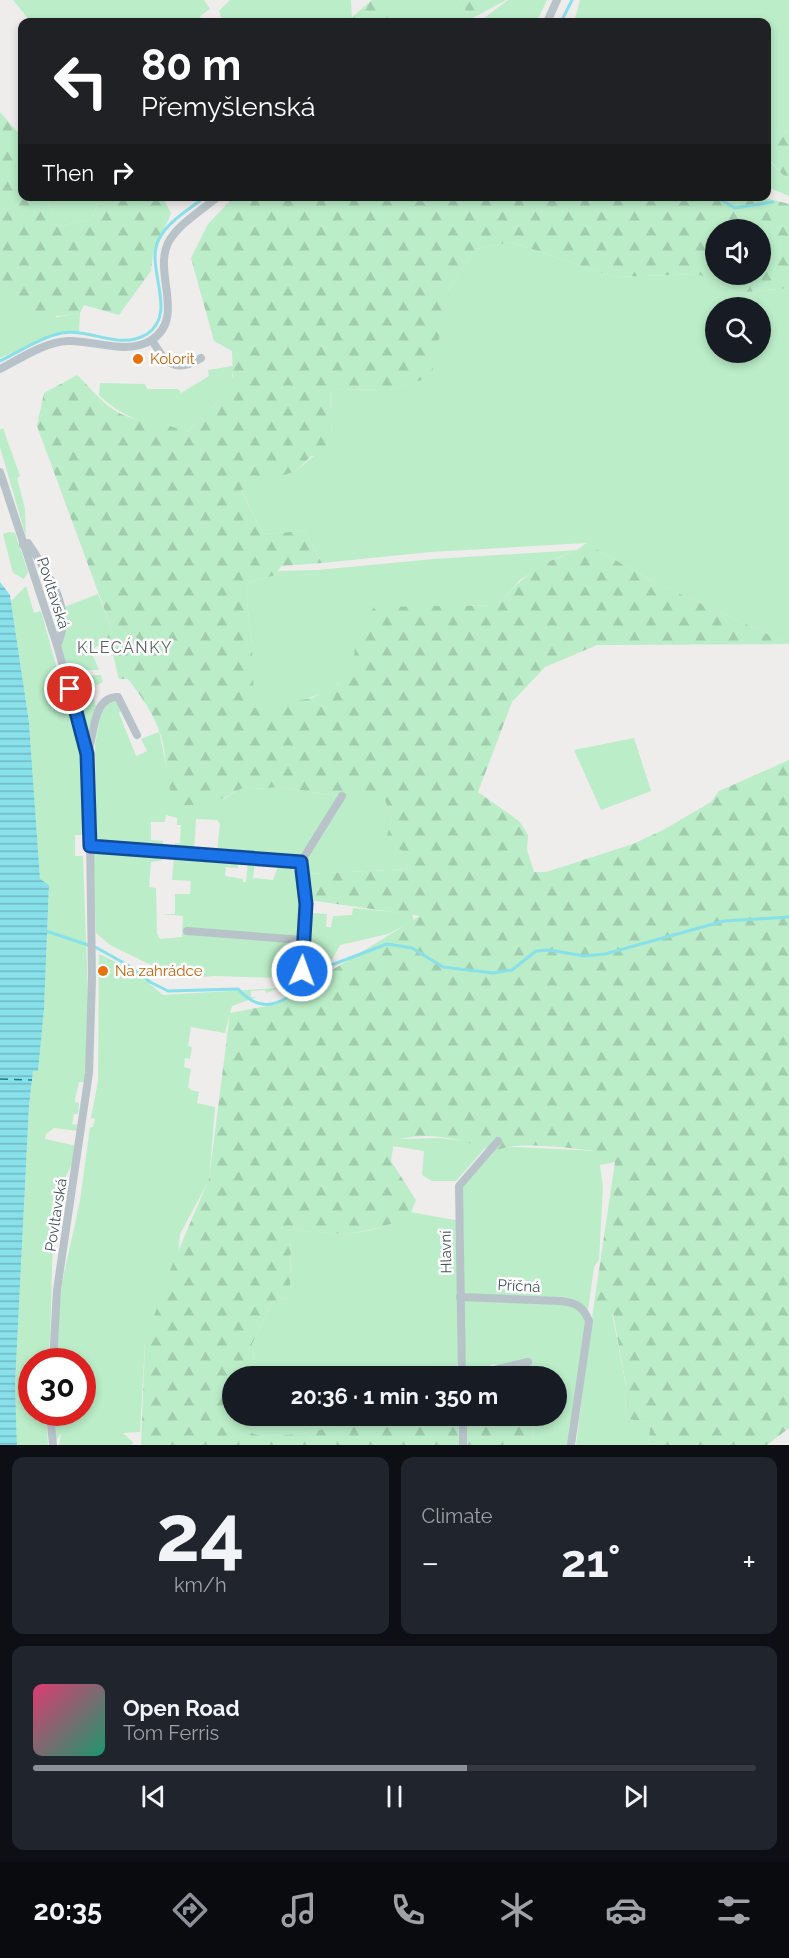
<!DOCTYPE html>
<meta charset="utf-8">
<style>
:root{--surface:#171b24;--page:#20242c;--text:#f1f3f6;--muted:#9ea1a6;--line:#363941;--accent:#8c9099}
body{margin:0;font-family:Raleway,sans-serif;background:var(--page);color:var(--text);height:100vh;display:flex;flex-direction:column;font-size:22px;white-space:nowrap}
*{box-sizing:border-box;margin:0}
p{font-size:20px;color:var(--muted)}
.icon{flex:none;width:33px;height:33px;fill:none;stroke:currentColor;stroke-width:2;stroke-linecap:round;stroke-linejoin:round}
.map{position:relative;height:1445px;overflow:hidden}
.sheet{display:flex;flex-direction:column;gap:12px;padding:12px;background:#0d0f14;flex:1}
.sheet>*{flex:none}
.top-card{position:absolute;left:18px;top:18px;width:753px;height:183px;border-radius:12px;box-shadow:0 3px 9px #0003;background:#202124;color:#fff;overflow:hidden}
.fabs{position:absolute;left:705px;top:219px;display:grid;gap:12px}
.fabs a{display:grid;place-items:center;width:66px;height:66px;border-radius:50%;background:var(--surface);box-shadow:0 3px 9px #0003;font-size:30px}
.speed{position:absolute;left:18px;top:1348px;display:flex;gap:12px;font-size:30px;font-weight:700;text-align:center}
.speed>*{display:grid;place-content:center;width:78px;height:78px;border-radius:50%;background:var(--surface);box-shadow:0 3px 9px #0003;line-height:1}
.speed .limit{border:9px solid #d22;background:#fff;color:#111}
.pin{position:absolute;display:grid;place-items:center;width:51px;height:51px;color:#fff;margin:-26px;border:3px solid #fff;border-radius:50%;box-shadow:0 2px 6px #0007}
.me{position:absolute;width:66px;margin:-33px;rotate:2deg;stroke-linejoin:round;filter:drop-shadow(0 0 4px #0008)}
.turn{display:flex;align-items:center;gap:21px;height:126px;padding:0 24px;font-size:27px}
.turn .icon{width:78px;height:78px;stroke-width:2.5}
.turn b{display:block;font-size:42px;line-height:51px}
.then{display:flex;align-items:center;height:57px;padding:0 24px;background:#0003;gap:12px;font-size:22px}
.big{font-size:45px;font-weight:700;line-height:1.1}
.sheet .tile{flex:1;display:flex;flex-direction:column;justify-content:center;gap:9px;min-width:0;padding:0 21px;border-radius:12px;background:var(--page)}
.sheet .dial{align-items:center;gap:0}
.dial b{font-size:78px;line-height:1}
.song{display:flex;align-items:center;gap:18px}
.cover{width:72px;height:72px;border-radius:9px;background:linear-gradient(135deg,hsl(340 70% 55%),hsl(160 70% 35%))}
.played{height:6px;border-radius:3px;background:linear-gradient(90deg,var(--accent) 60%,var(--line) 60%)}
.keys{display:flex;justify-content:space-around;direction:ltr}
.heat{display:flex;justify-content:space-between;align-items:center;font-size:33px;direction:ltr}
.sheet .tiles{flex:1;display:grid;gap:12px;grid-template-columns:1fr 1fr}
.tile:last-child{grid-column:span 2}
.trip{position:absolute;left:222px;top:1366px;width:345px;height:60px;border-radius:30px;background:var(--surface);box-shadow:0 3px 9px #0003;font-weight:700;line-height:60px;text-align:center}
.menu{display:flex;height:96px;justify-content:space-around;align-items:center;background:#090b0e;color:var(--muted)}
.menu .icon{width:42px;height:42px}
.menu .on{color:var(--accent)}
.menu b{font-size:27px;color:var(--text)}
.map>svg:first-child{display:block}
.green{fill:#baedc8;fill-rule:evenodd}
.forest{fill:url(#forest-firs);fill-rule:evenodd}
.water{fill:url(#water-rules)}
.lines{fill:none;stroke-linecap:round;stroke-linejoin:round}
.stream{stroke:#88e0ea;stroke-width:3}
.ferry{stroke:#0e808d;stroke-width:1.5;stroke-dasharray:8 6;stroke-linecap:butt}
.minor{stroke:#b8c3c9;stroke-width:8}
.route-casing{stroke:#114b97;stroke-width:15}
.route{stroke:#1a73e8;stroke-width:10}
.food-dot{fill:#e8710a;stroke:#fff;stroke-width:2}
.labels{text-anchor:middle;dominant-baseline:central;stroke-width:5;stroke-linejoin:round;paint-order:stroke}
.food-label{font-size:15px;fill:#c56008;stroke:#fff;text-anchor:start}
.street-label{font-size:15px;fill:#455259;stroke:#fff}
.neighbourhood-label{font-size:16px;letter-spacing:1.5px;fill:#595e61;stroke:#fff}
</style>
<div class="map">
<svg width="789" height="1445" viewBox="0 0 789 1445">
<defs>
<pattern id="forest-firs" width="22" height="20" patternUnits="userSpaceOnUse" patternTransform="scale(1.5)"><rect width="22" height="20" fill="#baedc8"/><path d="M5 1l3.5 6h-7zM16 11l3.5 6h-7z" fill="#a1cdae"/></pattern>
<pattern id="water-rules" width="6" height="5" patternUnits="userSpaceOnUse" patternTransform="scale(1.5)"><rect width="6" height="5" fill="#88e0ea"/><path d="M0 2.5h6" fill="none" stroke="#71b8c1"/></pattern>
</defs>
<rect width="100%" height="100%" fill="#efecec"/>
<!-- green -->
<g class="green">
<path d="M13 0H204L210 9 200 16 202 22H31Z"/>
<path d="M230 0H351L352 22H223L219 11Z"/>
<path d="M391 0H459L471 19 467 22H453L448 18 391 19Z"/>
<path d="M508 0H547L539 17 530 22H479Z"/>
<path d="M580 0H789V128L767 150 766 22H574Z"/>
<path d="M766 157 789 182V196L767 187Z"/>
<path d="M45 197H100L92 219 59 226Z"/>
<path d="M511 242 614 277 698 274 736 293 789 288V644L654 582 586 543 430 552 322 563 304 531 263 534 241 489 296 471 332 440 330 389 389 390 430 377 450 287 475 249ZM716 308H760V352H716Z"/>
<path d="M0 289 5 295 57 317 80 313 79 332H59L0 358Z"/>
<path d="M233 366C235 392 204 415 187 432 175 427 166 427 154 425 131 419 116 411 99 395L100 383 145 384 147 389H178L181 393 209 376 208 370Z"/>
<path d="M3 428 20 476 17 478 25 509 26 537 0 447V430Z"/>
<path d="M9 532 15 533 28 572 24 579 13 573 3 534Z"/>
<path d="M579 550 551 560 521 579 498 605H469L355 638C355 652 355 667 345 678 327 697 279 708 253 708L252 646 246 591 249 582 276 575 279 571 318 570 434 559Z"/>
<path d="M26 586 34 613 41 611 83 763 82 835H75V856H83L89 1023 85 1082H79L75 1099V1102L79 1103 78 1114H74L72 1124 79 1125 78 1131 54 1128 46 1134 45 1139 77 1146C75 1164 63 1177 60 1194 48 1249 54 1307 48 1362H32V1413H46L48 1445H17L15 1385 29 1106 33 1071 38 1070 44 1010 49 885 40 880 29 722 11 601Z"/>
<path d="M98 594 111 627 105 644 90 649 99 670H85L87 675H101L103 682 91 688 96 707 87 741 55 622 59 620 55 606 59 605 67 618 64 607Z"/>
<path d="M115 701 123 709 119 713 136 756 147 751 141 739 159 732 175 805 225 798 246 786 253 789 280 787 338 796 313 842 301 857 217 852 220 824 217 820 196 819 194 851 175 849V843H180L181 825H177V818L166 815 165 822H151V840L163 841V848L96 843 95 745 102 706 106 702Z"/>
<path d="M634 738 651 791 601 810 574 750Z"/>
<path d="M345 797H384L392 820 386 838 402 851 408 869 306 874V860Z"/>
<path d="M96 851 152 855 164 860 151 862 149 887 156 888 157 934 160 939 182 937 183 916 160 914H175V894H190L191 881 172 880 174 856 238 861V868L226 867 225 876 243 879V882H246L248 862H255L253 878 273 880 279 864C284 865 290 866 293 869 304 884 299 943 298 963L280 978 214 976 180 979 110 945 96 933 93 852Z"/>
<path d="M353 908 412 914 414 921 388 934 340 945 330 963H325L324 957 313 959 309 963 310 913 327 914 326 927H331L333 916 352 915Z"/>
<path d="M99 954 133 970 163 995 279 988 266 993 265 990 251 991V997H257L232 1006 225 1033 191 1027 188 1046 192 1047 190 1059 185 1058 184 1067 191 1069 188 1087 191 1090 199 1092 197 1103 215 1107 209 1180 180 1234 177 1268 145 1343 140 1432 123 1433 133 1442 132 1445H59L61 1433 56 1441 54 1413H82V1362H55V1353L62 1283 80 1201 90 1127H93L95 1119 91 1118 98 1081Z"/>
<path d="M440 1138 471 1142 485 1148 456 1181H432L422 1175 424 1151 393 1146 394 1141 400 1139Z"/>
<path d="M515 1147 598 1151 603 1187 599 1260 594 1267 569 1445H534L533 1416H556V1377H530L529 1370H518L494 1364 467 1374 457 1364 458 1377H430V1363L404 1362V1377H256L252 1344 272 1302 290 1297 291 1229C332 1235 375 1239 410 1212L455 1220 461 1217 462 1188 494 1152 500 1148Z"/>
<path d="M593 1311 612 1313 626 1386 625 1419 651 1422 648 1445H576Z"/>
<path d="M232 1395V1416H364C345 1427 276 1441 254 1434 246 1431 238 1423 231 1418Z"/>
</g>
<!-- forest -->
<g class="forest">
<path d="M372 0H391L392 19 449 18 453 22H352L351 18Z"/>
<path d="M459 0H506L471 19Z"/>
<path d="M0 112 22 137V196L45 197 59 226 92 219 100 197H172L165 202 171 213 153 255 151 271 119 315 84 305 80 313C45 319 23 319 0 289Z"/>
<path d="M789 128V182L767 157 766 150Z"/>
<path d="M338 196 350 199 359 196H758L789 204V288L736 293 698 274 614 277 511 242 475 249 450 287 431 377 389 390 330 389 332 440 321 455 311 456 296 471 241 490 263 534 304 531 322 563 281 566 276 575 249 582 246 591 252 646 254 708 312 698 339 684 354 659 355 638 374 607 498 605C514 587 529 570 552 560 565 555 575 553 586 543L652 581 789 644 597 645 545 667 512 702 478 792 519 821 528 835 527 850 534 872H546L633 844 665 829 711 802 719 791 789 760V1428L767 1445H648L651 1422 625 1419 626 1385 613 1314 593 1311 615 1162 600 1165 597 1151C575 1149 512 1139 494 1152 465 1139 425 1130 394 1141L391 1161 416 1200 410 1215C368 1237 336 1236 291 1229L290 1297 272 1302 252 1344 256 1377H232L231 1418C238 1423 246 1431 254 1434 275 1441 345 1427 364 1416H533L534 1445H141L145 1343 168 1275 209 1179 230 1013 277 1004 420 916 309 900 306 874 408 869 402 851 386 838 392 820 384 797H345L280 787 253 789 246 786C221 801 204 807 175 805 165 782 168 759 161 736 154 714 142 697 128 679H119L112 651 105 644 111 627 37 426 44 393 77 375C90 387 104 406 119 413 141 424 165 422 187 432L216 404 233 376 232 351 214 341 191 258 208 224 234 197ZM716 230H760V274H716Z"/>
<path d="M403 1362 430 1363V1377H404Z"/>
</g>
<!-- water -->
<path class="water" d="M0 582 10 595 29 722 40 879 49 885 44 1010 38 1071H33L29 1106 15 1385 17 1445H0Z"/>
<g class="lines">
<!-- stream -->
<g class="stream">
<path d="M561 22 572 0"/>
<path d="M714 196 735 208 773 202"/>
<path d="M0 361C19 352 41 337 62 333 91 328 120 351 147 334 179 313 144 267 159 239 168 221 190 209 206 196"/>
<path d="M43 930 97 948 133 968 150 982 168 991 238 989C266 1020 286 998 315 979"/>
<path d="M326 967 387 944 412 948 443 967 493 973 512 970 536 951 550 950 584 956 605 954 724 921 789 917"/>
</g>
<!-- ferry -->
<path class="ferry" d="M0 1079 32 1080"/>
<!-- minor -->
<g class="minor">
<path d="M547 22 557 0"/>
<path d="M152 340C165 363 175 374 201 358"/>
<path d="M0 369C20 359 44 342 68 341 94 340 125 355 150 341 187 319 153 274 168 243 178 224 202 210 219 196"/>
<path d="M0 472 57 645 87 753 89 768 92 979 89 1073 57 1290 53 1362"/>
<path d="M23 545 28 543C47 572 75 610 57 645"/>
<path d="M88 753C95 733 92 697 118 697L137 735"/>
<path d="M90 846 301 862"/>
<path d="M187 931 303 940"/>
<path d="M302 971 306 904 301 862 342 796"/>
<path d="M460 1297 561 1301C576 1303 583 1306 589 1321L571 1445"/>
<path d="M462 1377 459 1186 498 1141"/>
<path d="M464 1377 528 1362"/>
<path d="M50 1413 53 1445"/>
<path d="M463 1416V1445"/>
</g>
</g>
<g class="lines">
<defs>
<path id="route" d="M70 689 87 754 90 846 301 862 306 904 302 971"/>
</defs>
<!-- route casing -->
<use href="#route" class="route-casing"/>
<!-- route -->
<use href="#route" class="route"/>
</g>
<!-- markers -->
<g class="food-dot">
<circle cx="138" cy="359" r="6"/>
<circle cx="103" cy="971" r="6"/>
</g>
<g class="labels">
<!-- food labels -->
<g class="food-label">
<text x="150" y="359">Kolorit</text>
<text x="115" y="971">Na zahrádce</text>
</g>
<!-- street labels -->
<g class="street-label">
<text transform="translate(53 593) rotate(72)">Povltavská</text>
<text transform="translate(56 1215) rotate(-81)">Povltavská</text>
<text transform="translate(446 1252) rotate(-91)">Hlavní</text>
<text transform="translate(519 1286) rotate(3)">Příčná</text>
</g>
<!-- neighbourhood labels -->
<g class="neighbourhood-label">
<text x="125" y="647">KLECÁNKY</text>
</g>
</g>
</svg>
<div class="fabs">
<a><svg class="icon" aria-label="sound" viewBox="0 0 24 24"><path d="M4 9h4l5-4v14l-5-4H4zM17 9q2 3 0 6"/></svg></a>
<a><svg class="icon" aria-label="search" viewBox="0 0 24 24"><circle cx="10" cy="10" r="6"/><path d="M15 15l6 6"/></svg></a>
</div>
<div class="speed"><div class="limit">30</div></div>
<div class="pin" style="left:70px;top:689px;background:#d93025"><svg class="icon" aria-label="arrive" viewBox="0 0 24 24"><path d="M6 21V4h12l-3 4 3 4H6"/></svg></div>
<svg class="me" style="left:302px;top:971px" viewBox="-20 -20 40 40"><circle r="17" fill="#1a73e8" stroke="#fff" stroke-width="3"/><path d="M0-11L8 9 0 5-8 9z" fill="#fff"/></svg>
<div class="trip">20:36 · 1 min · 350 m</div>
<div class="top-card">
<div class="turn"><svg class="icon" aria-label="left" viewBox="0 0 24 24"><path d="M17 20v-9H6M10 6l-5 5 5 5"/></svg><div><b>80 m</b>Přemyšlenská</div></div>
<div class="then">Then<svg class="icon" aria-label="right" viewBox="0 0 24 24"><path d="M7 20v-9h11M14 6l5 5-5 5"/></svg></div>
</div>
</div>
<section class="sheet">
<div class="tiles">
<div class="tile dial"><b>24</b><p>km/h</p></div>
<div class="tile"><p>Climate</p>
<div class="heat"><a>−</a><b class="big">21°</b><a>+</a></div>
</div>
<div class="tile">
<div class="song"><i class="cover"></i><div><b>Open Road</b><p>Tom Ferris</p></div></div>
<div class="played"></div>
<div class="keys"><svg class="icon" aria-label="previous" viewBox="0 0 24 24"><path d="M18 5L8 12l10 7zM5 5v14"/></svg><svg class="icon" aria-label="pause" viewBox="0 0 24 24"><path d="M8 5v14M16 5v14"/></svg><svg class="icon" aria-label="next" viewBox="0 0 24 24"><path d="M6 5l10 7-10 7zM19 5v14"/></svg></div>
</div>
</div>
</section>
<nav class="menu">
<b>20:35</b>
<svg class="icon on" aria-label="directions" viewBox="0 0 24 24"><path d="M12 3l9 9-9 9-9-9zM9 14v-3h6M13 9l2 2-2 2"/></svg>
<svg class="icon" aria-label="music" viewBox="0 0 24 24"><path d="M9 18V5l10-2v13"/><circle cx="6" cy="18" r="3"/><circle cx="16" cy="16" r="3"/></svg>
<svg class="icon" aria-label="phone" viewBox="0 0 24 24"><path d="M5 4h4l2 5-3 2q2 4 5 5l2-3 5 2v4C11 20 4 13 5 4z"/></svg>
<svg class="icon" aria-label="climate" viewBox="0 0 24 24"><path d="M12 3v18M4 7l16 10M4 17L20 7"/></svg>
<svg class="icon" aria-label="car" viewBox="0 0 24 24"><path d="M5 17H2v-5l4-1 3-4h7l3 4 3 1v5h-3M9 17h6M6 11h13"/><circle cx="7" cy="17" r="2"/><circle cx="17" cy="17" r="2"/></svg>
<svg class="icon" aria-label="filters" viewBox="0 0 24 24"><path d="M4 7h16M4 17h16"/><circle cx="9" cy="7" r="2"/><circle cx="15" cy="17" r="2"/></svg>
</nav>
